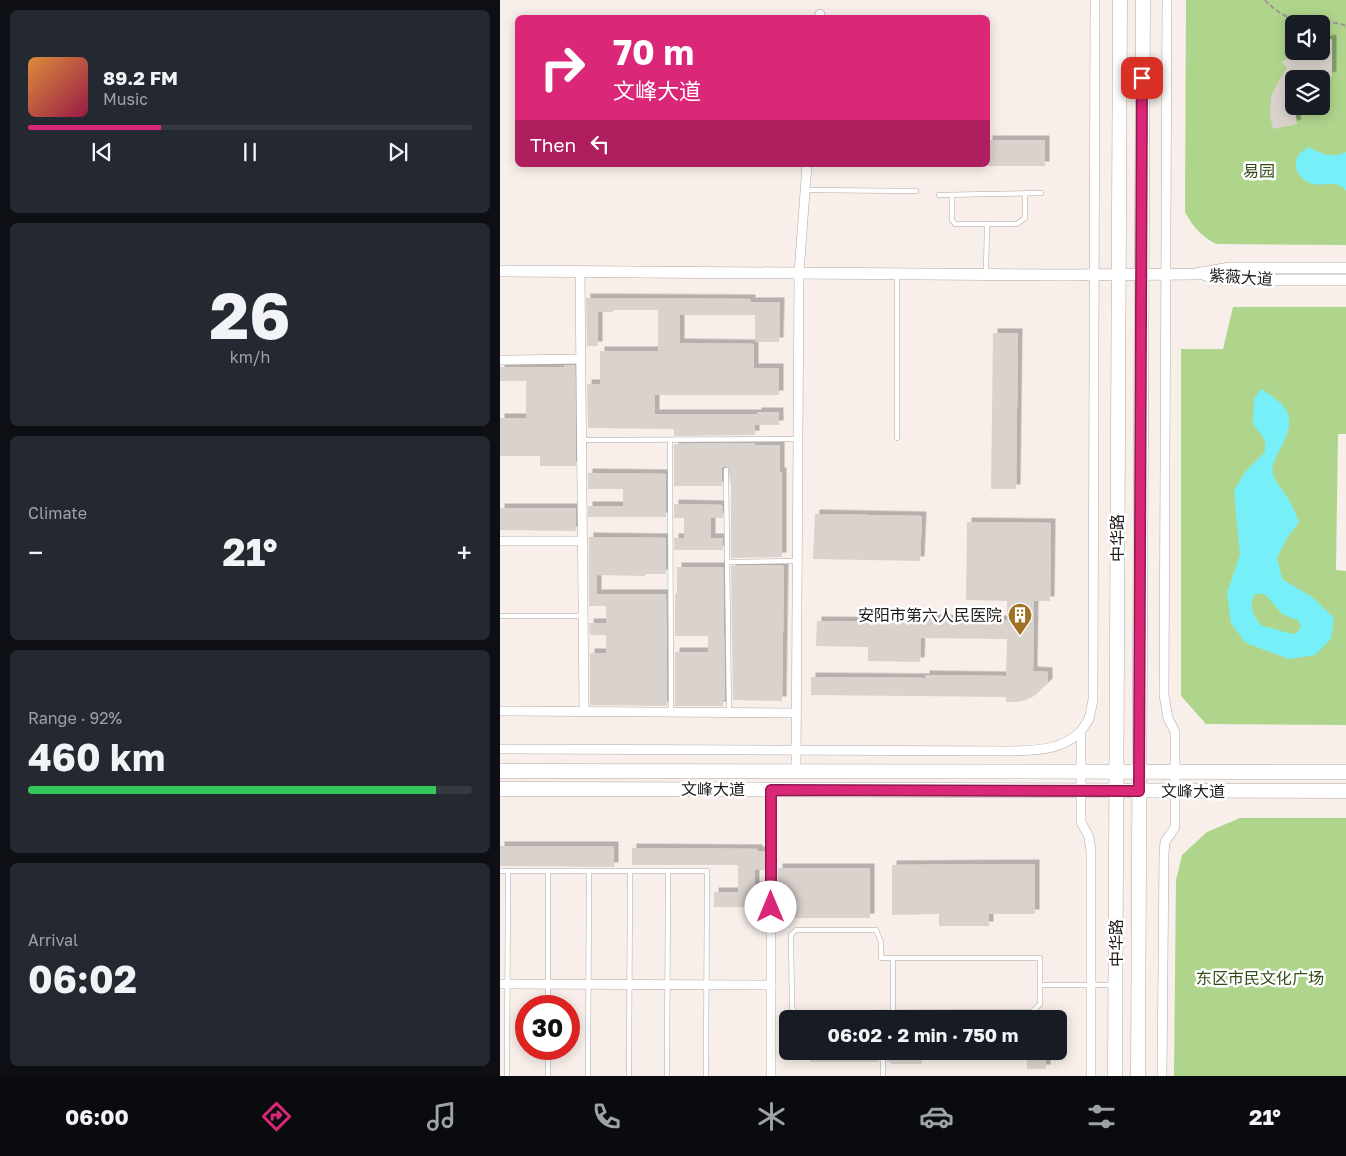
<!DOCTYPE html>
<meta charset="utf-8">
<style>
:root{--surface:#171b24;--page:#242831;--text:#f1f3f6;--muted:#9ea1a6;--line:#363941;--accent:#db2777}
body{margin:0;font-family:"Golos Text","Noto Sans SC",sans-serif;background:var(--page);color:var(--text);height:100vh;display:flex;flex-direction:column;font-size:19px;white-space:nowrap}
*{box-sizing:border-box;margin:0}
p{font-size:16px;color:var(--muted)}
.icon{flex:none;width:28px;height:28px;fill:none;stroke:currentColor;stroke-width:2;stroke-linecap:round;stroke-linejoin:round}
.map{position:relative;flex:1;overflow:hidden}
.panel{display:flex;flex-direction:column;gap:10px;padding:10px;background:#0d0f14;width:500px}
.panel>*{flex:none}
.hud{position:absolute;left:15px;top:15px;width:475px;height:152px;border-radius:8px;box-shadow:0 2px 12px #0003;background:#db2777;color:#fff;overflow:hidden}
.buttons{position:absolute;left:785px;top:15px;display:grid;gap:10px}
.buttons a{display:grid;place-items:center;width:45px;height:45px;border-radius:8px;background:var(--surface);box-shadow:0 2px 12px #0003;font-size:25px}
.speed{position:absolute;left:15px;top:995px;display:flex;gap:10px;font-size:25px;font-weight:700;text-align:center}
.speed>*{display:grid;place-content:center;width:65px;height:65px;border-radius:50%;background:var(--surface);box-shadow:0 2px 12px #0003;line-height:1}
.speed .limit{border:8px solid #d22;background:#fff;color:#111}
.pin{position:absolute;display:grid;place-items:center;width:42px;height:42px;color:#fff;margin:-21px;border-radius:10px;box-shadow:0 2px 8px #0006}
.me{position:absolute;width:55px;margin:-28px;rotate:0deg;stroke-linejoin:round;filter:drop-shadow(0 0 4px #0008)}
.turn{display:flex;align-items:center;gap:18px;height:105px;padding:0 15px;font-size:22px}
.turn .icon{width:65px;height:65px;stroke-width:2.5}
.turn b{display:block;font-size:35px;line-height:42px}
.then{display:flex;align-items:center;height:48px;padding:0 15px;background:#0003;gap:10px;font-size:19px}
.big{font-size:38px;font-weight:700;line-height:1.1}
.panel .tile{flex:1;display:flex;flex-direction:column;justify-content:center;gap:8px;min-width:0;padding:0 18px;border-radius:8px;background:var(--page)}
.panel .dial{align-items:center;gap:0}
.dial b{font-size:65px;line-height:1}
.song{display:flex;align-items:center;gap:15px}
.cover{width:60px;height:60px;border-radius:8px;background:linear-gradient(135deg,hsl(30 70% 55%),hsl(340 70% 35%))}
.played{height:5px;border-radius:2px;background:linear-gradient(90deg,var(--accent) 30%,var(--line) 30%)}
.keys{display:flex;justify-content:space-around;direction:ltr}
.heat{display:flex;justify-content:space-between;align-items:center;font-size:28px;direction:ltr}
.charge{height:8px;border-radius:4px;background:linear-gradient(90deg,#34c759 92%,var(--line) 0)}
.trip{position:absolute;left:279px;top:1010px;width:288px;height:50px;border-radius:8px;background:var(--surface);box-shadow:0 2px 12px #0003;font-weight:700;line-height:50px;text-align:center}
.tabs{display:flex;height:80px;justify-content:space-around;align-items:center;background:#090b0e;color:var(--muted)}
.tabs .icon{width:35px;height:35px}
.tabs .on{color:var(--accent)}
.tabs b{font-size:22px;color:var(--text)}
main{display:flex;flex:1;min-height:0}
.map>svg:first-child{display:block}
.green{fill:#afd58c;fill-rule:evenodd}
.water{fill:#77eff9;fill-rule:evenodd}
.building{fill:#dad2cd;filter:url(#shadow)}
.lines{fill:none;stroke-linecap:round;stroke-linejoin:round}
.service-casing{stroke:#b1a9a4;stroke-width:5.5}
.minor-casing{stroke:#b1a9a4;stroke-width:10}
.tertiary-casing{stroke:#b1a9a4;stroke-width:12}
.primary-casing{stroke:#b1a9a4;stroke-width:15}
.trunk-casing{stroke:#b1a9a4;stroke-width:15}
.path{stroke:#9d9693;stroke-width:2;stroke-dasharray:5 2.5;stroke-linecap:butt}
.service{stroke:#fff;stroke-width:4.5}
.minor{stroke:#fff;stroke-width:9}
.tertiary{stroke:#fff;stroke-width:11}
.primary{stroke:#fff;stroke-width:14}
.trunk{stroke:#fff;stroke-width:14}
.route-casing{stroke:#8e194d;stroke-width:12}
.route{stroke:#db2777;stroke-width:9}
.labels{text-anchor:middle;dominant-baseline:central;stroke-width:5;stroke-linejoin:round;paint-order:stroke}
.park-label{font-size:16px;fill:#334b16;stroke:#fff}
.street-label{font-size:16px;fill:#1d1a19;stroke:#fff}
.poi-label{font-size:16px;fill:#1d1a19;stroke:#fff;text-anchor:end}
</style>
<main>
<section class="panel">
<div class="tile">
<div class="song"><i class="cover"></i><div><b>89.2 FM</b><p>Music</p></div></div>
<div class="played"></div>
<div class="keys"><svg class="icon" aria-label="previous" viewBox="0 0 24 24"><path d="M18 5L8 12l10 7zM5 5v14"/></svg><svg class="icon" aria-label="pause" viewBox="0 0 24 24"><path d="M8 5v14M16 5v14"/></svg><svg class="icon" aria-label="next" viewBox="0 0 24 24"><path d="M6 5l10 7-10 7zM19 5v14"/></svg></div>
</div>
<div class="tile dial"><b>26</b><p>km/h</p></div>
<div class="tile"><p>Climate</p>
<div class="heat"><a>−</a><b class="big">21°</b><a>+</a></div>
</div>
<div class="tile"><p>Range · 92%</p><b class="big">460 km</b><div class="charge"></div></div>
<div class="tile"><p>Arrival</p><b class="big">06:02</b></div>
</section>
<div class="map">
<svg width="846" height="1076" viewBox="0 0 846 1076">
<defs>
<filter id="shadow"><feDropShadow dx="4.5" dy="-4.5" stdDeviation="0" flood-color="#0004"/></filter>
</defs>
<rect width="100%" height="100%" fill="#f8efea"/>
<!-- green -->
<g class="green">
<path d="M686 0H846V245L716 244C701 236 693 227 685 212ZM794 24H821V51H794ZM794 79H821V106H794Z"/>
<path d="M733 307H846V434H838L836 570 846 571V725L706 724 681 696V349H723Z"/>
<path d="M740 818H846V1076H674L676 880 682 855 707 832Z"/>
</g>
<!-- water -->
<g class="water">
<path d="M809 147C821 154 833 159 846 152V191C837 179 825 187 813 184 805 182 795 173 796 165 796 155 801 152 809 147Z"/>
<path d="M761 389C796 410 795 421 777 455 774 461 771 467 773 474 775 483 785 492 789 500 793 507 796 514 799 522L789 535 777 557 782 579 812 597 834 618 831 639 815 655 789 659 746 643 731 623 727 593 740 555 734 491 745 472 765 452V440L753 424 754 399ZM755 594H764C779 607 776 615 798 620L801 627 796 634C784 633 774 628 762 626 754 616 747 607 755 594Z"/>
</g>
<!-- building -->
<g class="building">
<path d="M832 39V76L822 79H794V106L797 124 773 129 770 115 771 97 779 80 787 68 782 62 796 51H821V41Z"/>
<rect x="488" y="140" width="57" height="26"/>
<path d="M86 298 251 299V302H280L279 342H255V315H180V343L254 344V368H279V395H155V414H257V412H279V425H255V435L174 436V429L88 428 87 384H100V351H158V310H113V312H98V346H87Z"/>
<path d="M493 333H518L516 489H491Z"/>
<path d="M64 365H75L76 466H40V456H0V418H26V381H0V367H64Z"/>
<path d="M255 443V445H280V472H282V557L231 558V486L228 467 224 466 222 468V486H174V444Z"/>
<path d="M88 473 166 474V517H88V506H123V489H88Z"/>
<path d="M174 504 222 505 223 518H211V538H223V550H174V538H184V518H174Z"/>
<path d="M0 508H76V531L0 530Z"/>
<path d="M315 514 422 516 420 561 313 559Z"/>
<path d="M467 522 551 523 550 601H534L533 671 548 672V683L534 696 526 700 517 702H506V697L311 695V677L425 678V675L506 676 507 639 421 638 420 662 368 661V647L316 646 317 621 426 622V619L507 620V601L466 600Z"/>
<path d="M89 537 166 538V574H145V576L97 575V594H166L167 706 90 705V653H106V635H90L89 623H106V606H89Z"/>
<path d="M282 565 284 567 282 701 233 700 231 566Z"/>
<path d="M177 567H223L225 700H223V706H175V652H208V636H175V594L177 593Z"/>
<path d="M0 846H114V867L0 866Z"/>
<path d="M132 848 258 849V851H265V870H255V892H265V907H214V892H238V865H132Z"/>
<path d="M535 864V914H489V926H439V914L392 915V865Z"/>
<rect x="278" y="868" width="92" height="50"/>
<rect x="310" y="1051" width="69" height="11"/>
<path d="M387 1051H422V1064H391V1062H387Z"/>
<rect x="527" y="1051" width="19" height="18"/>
</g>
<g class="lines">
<defs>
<g id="service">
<path d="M305 190 416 191"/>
<path d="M439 195 541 193"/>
<path d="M452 195V220L455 224H517L525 218V193"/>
<path d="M486 273 487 224"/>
<path d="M397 438V276"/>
<path d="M81 440 298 439"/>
<path d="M170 440 171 713"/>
<path d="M226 470 229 713"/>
<path d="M227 562 297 561"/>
<path d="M0 616H83"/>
<path d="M0 871H207L206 1076"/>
<path d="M296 930H376L381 942V958H540V1004L532 1012 296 1013 292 1008 291 935Z"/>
<path d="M393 958V1012"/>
<path d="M540 985H614"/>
<path d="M48 1006V871"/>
<path d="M7 1076 8 871"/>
<path d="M48 1076V1049"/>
<path d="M88 1076 89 871"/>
<path d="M129 1076 130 871"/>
<path d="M167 1076 168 871"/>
<path d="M383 1076V1051"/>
</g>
<g id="minor">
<path d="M319 18 320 14"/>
<path d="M80 272 84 712"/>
<path d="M0 360 81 359"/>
<path d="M0 541H82"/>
<path d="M0 711 296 713"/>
<path d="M0 749 511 751C538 750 561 751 581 731"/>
<path d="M296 771 299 273 307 165"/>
<path d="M271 790V1076"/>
<path d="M0 984 271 985"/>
<path d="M591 1076V851L589 837 581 822V731L589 719 593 700 595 0"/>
<path d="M662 1076 664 853 665 842 675 827V732L668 718 664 695 667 0"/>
</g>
<g id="tertiary">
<path d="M0 271 563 275 696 274 730 268H846"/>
<path d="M705 275 730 280H846"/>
</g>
<g id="primary">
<path d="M0 771 846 772"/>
<path d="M0 789 846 791"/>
</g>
<g id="trunk">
<path d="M615 1076 620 0"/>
<path d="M638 1076 643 0"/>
</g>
</defs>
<!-- service casing -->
<use href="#service" class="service-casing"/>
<!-- minor casing -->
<use href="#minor" class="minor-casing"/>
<!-- tertiary casing -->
<use href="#tertiary" class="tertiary-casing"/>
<!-- primary casing -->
<use href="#primary" class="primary-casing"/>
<!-- trunk casing -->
<use href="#trunk" class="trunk-casing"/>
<!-- path -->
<path class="path" d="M765 0C772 9 791 21 802 22 817 22 832 20 846 26"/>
<!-- service -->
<use href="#service" class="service"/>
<!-- minor -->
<use href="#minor" class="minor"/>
<!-- tertiary -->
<use href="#tertiary" class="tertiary"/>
<!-- primary -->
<use href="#primary" class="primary"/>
<!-- trunk -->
<use href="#trunk" class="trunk"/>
</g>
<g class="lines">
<defs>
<path id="route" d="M271 907V790L639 791 642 78"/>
</defs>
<!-- route casing -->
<use href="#route" class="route-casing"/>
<!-- route -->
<use href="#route" class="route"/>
</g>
<!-- icons -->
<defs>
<symbol id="building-pin" viewBox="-11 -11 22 30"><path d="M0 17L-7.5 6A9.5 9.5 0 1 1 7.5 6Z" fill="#a17225" stroke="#fff"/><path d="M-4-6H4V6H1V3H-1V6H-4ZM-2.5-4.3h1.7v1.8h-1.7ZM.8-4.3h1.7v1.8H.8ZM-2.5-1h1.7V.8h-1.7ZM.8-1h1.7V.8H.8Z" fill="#fff"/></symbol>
</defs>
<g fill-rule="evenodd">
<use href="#building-pin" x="506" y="601" width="28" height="38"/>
</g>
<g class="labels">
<!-- park labels -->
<g class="park-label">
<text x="759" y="171">易园</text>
<text x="760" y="978">东区市民文化广场</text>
</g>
<!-- street labels -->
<g class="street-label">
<text transform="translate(741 277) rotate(4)">紫薇大道</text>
<text transform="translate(617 538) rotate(-90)">中华路</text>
<text x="213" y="789">文峰大道</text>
<text x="693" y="791">文峰大道</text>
<text transform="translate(616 943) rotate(-90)">中华路</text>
</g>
<!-- poi labels -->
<g class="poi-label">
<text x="502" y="615">安阳市第六人民医院</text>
</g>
</g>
</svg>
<div class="buttons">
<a><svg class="icon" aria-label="sound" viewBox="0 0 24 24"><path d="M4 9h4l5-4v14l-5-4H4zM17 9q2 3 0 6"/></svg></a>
<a><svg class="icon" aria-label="layers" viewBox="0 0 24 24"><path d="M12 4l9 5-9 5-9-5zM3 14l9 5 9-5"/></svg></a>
</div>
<div class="speed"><div class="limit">30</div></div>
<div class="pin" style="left:642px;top:78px;background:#d93025"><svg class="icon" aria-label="arrive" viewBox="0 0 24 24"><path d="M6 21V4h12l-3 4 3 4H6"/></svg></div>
<svg class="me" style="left:271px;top:907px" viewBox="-20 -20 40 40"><circle r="19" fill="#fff"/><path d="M0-13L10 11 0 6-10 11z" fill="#db2777"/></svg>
<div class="trip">06:02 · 2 min · 750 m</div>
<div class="hud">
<div class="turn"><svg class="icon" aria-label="right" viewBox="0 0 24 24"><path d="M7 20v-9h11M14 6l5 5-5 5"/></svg><div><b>70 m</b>文峰大道</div></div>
<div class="then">Then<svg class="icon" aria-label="left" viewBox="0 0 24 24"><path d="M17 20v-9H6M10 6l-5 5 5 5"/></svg></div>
</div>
</div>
</main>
<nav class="tabs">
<b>06:00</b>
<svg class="icon on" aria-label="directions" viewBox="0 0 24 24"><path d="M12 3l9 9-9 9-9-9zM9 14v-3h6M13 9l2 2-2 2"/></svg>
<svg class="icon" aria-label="music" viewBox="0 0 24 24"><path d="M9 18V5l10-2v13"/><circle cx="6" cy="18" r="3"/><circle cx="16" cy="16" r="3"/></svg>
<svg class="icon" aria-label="phone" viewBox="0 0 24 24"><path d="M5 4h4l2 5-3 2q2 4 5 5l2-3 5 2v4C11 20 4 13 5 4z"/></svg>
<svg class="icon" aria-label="climate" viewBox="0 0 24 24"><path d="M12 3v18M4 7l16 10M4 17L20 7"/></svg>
<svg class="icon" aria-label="car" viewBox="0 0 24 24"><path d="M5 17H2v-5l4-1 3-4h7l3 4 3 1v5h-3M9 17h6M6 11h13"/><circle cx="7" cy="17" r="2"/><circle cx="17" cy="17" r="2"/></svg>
<svg class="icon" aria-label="filters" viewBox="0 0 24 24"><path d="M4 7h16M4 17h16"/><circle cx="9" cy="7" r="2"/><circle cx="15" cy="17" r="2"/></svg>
<b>21°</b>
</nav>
